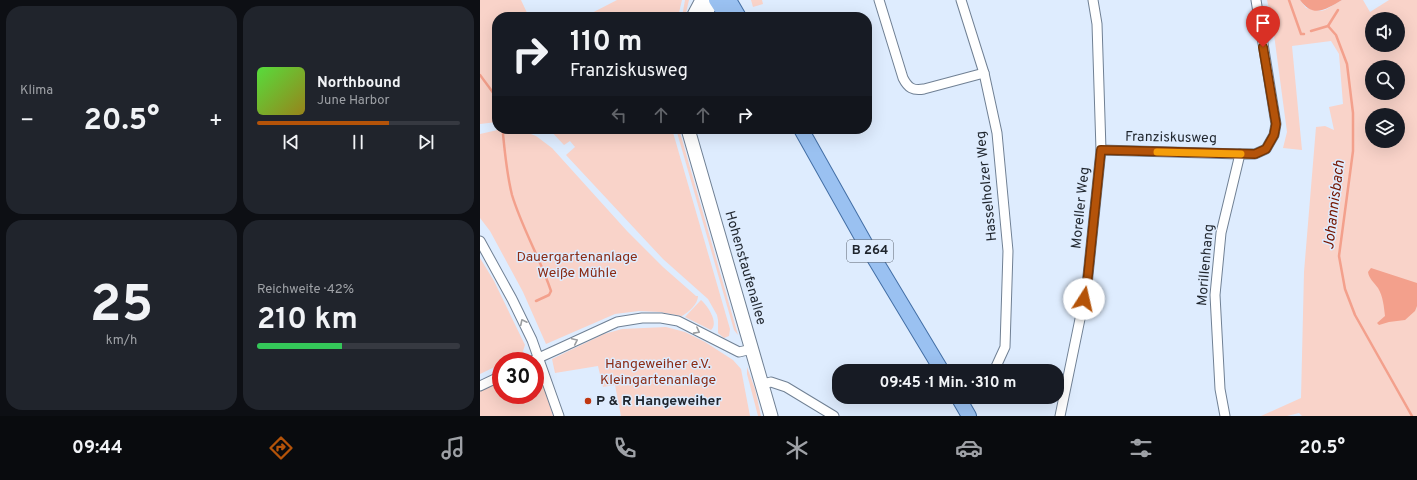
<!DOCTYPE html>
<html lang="de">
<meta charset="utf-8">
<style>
:root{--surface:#171b24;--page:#20242c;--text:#f1f3f6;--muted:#9ea1a6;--line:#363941;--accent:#b45309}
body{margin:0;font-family:Overpass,sans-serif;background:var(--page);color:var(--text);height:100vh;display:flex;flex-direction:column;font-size:15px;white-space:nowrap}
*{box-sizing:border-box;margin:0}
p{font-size:13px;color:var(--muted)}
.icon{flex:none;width:22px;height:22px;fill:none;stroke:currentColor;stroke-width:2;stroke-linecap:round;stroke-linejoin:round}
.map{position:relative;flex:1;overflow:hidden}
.side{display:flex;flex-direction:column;gap:6px;padding:6px;background:#0d0f14;width:480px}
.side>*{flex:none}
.top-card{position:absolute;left:12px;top:12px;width:380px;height:122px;border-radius:16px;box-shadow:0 4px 16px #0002;background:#171b24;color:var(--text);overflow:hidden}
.buttons{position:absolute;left:885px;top:12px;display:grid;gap:8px}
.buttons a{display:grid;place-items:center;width:40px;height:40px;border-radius:50%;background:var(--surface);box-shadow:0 4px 16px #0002;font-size:20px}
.speed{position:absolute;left:12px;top:352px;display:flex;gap:8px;font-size:20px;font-weight:700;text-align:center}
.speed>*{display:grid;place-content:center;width:52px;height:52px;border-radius:50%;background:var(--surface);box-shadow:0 4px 16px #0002;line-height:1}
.speed .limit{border:6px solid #d22;background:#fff;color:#111}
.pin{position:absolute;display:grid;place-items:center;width:34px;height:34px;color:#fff;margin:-41px -17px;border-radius:50% 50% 50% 0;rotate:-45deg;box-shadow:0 0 4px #0007}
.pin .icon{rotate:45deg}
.me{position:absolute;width:44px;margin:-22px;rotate:10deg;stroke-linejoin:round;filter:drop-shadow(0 0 3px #0008)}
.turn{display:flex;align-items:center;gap:14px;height:84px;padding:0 12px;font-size:18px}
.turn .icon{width:52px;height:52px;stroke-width:2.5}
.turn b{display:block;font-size:28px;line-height:34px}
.lanes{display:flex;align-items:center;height:38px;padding:0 12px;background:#0003;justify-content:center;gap:20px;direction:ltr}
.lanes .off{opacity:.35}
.big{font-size:30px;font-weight:700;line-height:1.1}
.side .tile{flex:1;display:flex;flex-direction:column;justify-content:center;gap:6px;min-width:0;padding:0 14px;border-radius:16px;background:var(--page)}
.side .dial{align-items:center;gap:0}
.dial b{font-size:52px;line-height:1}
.song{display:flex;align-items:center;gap:12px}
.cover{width:48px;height:48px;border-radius:6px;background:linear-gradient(135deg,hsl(110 70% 55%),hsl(50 70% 35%))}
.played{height:4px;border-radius:2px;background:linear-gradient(90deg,var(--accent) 65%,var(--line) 65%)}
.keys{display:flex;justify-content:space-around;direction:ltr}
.heat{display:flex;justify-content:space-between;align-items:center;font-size:22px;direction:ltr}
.charge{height:6px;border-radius:3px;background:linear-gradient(90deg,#34c759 42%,var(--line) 0)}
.side .tiles{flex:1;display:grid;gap:6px;grid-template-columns:repeat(2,1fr)}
.trip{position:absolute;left:352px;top:364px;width:232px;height:40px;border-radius:16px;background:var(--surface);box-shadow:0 4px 16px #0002;font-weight:700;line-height:40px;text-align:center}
.menu{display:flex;height:64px;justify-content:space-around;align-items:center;background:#090b0e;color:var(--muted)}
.menu .icon{width:28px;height:28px}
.menu .selected{color:var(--accent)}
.menu b{font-size:18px;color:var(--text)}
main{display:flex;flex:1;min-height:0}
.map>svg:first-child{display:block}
.green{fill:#f9d3c9;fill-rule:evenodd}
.water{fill:#f3a08c}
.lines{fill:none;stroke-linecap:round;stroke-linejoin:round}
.stream{stroke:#f3a08c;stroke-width:2.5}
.minor-casing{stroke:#708094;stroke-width:11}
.secondary-casing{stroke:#708094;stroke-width:15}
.primary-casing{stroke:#436fa6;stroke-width:16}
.minor{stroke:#fff;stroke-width:9}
.secondary{stroke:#fff;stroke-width:13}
.primary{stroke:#9ac1f1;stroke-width:14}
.oneway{stroke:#9a9da0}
.route-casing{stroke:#753606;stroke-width:10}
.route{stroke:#b45309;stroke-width:7}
.slow{stroke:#f59e0b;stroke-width:7}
.poi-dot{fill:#c03711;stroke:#deecfe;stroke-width:1.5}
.labels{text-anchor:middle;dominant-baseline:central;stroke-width:3;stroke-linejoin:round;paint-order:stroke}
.shield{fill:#deecfe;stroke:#58616c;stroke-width:1}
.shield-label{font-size:13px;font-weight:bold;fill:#1f252d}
.street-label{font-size:14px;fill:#1f252d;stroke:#deecfe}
.park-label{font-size:14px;fill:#8b2c15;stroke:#deecfe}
.poi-label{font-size:14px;font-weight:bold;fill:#1f252d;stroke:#deecfe;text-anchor:start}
.water-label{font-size:15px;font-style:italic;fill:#761600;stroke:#deecfe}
</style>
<main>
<section class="side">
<div class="tiles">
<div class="tile"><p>Klima</p>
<div class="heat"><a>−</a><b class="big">20.5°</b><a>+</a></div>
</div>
<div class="tile">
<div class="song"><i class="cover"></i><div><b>Northbound</b><p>June Harbor</p></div></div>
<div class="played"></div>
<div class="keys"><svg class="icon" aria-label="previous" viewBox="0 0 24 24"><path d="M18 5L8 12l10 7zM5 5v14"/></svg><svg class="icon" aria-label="pause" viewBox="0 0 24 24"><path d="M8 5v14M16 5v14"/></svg><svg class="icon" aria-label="next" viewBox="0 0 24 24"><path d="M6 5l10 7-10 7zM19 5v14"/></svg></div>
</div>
<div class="tile dial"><b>25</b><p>km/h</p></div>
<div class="tile"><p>Reichweite · 42%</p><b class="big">210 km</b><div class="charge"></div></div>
</div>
</section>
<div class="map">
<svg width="937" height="416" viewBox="0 0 937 416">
<rect width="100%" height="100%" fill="#deecfe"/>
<!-- green -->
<g class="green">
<path d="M0 0H41L49 17H17V122L0 124Z"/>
<path d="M137 0H202L198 17H104Z"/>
<path d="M205 0H209L205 17H202Z"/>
<path d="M271 0H282L283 4 273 7Z"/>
<path d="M787 0H820L826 8 840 11 845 10 862 0H883L890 12 909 0H937V416H822L819 413 807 416H781L821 398 824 272 836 127 845 126 854 130 849 107 863 104 859 54 851 41 812 46 822 150 803 148 807 132 793 27ZM892 19H918V45H892ZM892 67H918V93H892ZM892 115H918V141H892Z"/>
<path d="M22 129 41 130 56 136 72 148 147 231 183 267 216 296H218C218 304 209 312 202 316L180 312 159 311 135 314 66 344 43 292 10 231 0 218V134Z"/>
<path d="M69 129H192L250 329 249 336 244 338 238 333V320L237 315 228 299 183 259 86 155 95 147 90 141 84 145Z"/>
<path d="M196 129H199L258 335 254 330Z"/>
<path d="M0 258 14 281 45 345 42 354 27 361H21V364L0 374Z"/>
<path d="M221 300C228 306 239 323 231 330L205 317Z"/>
<path d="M186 327 205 332 225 342 253 360 261 369 270 416H141L135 385 123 387 118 366 75 373 72 359 124 334 142 329Z"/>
<path d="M267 367 275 389 281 416H278L267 374Z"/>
<path d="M55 370 61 376 73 416H0V389L21 380V395H55Z"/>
</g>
<!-- water -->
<g class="water">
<path d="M820 0H862C846 9 834 19 820 0Z"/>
<path d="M891 268 937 283V306L935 311 925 320 909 322 899 325 897 323 905 316C904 307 903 296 898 288 894 282 889 279 888 272Z"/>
</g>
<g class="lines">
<!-- stream -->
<g class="stream">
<path d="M809 0 821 34H824"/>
<path d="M848 26 858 10"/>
<path d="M831 31 848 26 856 35 867 64 873 113V151L859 256 865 289 875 315 932 416"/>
<path d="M0 75 17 98"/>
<path d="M23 134C25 155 27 175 32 195 42 228 60 258 71 291L69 295 56 301"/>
</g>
<defs>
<g id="minor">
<path d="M399 0 423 78C428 88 433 91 444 89L504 73"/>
<path d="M481 0 504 73 517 133 528 251 525 347 514 371"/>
<path d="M621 150 760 154"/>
<path d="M0 241 32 299 52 340 79 416"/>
<path d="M52 361 137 322 162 318H181L198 321 259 352 272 349"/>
<path d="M282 384 291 382 306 387 354 416"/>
<path d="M0 386 21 376"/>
<path d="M580 416 607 285 621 150 617 24 613 0"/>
<path d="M745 416 740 389 735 295 741 233 760 154H775L786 149 794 135 796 124 776 0"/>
</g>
<g id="secondary">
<path d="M213 17 222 0"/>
<path d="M224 17 233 0"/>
<path d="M208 129 291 416"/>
</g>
<g id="primary">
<path d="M236 0 247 17"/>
<path d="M249 0 259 17"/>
<path d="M321 129 385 243 462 371"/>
<path d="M478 397 489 416"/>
</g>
</defs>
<!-- minor casing -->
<use href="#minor" class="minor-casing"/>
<!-- secondary casing -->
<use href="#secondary" class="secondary-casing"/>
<!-- primary casing -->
<use href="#primary" class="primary-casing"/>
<!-- minor -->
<use href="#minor" class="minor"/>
<!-- secondary -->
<use href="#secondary" class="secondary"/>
<!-- primary -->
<use href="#primary" class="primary"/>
</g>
<!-- one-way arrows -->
<defs><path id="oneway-chevron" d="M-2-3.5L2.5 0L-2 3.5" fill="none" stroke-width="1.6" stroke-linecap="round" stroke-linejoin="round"/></defs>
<g class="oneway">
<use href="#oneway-chevron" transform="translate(43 322) rotate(-116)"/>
<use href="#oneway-chevron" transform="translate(217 331) rotate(28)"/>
<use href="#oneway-chevron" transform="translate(95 341) rotate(-25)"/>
</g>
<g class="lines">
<defs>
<path id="route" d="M604 299 607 285 621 150 775 154 786 149 794 135 796 124 783 47"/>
</defs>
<!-- route casing -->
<use href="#route" class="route-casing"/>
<!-- route -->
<use href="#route" class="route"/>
<!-- slow -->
<path class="slow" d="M677 152 761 154"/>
</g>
<!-- markers -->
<circle class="poi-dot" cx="108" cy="401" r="4"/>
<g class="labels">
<!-- shield labels -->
<rect class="shield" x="367" y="240" width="46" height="22" rx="3"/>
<g class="shield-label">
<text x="390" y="251">B 264</text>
</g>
<!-- street labels -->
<g class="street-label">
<text transform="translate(691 138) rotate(1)">Franziskusweg</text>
<text transform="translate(507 186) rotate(-96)">Hasselholzer Weg</text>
<text transform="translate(601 208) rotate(-84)">Moreller Weg</text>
<text transform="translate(726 265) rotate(-85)">Morillenhang</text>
<text transform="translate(265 268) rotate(74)">Hohenstaufenallee</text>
</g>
<!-- park labels -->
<g class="park-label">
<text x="97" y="257">Dauergartenanlage<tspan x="97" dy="16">Weiße Mühle</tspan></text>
<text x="178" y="364">Hangeweiher e.V.<tspan x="178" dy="16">Kleingartenanlage</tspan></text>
</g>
<!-- poi labels -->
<g class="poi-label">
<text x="116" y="401">P &amp; R Hangeweiher</text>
</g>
<!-- water labels -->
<g class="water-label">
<text transform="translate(855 205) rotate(-83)">Johannisbach</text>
</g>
</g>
</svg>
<div class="buttons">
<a><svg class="icon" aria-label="sound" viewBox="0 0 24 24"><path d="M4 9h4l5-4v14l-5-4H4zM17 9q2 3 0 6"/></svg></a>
<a><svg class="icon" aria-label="search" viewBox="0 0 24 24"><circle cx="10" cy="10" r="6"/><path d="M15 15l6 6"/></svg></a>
<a><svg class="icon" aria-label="layers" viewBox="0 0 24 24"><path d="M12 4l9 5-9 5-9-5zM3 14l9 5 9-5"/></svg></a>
</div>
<div class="speed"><div class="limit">30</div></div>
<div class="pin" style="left:783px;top:47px;background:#d93025"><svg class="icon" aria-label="arrive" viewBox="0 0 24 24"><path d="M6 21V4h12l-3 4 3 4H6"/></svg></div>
<svg class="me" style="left:604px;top:299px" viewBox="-20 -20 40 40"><circle r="19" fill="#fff"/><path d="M0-13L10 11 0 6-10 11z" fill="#b45309"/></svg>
<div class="trip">09:45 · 1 Min. · 310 m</div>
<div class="top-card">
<div class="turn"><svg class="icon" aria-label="right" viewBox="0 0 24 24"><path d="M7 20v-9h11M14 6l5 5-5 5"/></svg><div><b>110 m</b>Franziskusweg</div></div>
<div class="lanes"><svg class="icon off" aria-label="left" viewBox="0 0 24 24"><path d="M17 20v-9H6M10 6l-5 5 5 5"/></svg><svg class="icon off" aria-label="ahead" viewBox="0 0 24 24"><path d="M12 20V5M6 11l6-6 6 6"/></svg><svg class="icon off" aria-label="ahead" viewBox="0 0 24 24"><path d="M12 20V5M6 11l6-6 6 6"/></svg><svg class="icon" aria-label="right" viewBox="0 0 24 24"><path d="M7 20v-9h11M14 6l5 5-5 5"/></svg></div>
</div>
</div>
</main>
<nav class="menu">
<b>09:44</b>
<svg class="icon selected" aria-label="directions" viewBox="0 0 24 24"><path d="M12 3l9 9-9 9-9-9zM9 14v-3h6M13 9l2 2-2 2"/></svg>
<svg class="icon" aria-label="music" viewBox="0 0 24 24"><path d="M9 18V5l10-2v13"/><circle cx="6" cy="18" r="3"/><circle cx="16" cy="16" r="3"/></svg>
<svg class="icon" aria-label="phone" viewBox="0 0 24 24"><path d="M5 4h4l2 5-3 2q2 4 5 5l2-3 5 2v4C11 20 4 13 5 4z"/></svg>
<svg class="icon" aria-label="climate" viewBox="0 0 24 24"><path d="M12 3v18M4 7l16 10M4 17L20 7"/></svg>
<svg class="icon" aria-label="car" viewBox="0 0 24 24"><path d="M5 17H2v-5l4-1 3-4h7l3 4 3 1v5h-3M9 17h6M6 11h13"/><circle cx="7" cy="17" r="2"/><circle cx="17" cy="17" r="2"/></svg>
<svg class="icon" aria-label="filters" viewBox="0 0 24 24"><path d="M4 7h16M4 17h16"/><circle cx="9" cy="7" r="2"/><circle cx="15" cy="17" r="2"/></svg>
<b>20.5°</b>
</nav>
